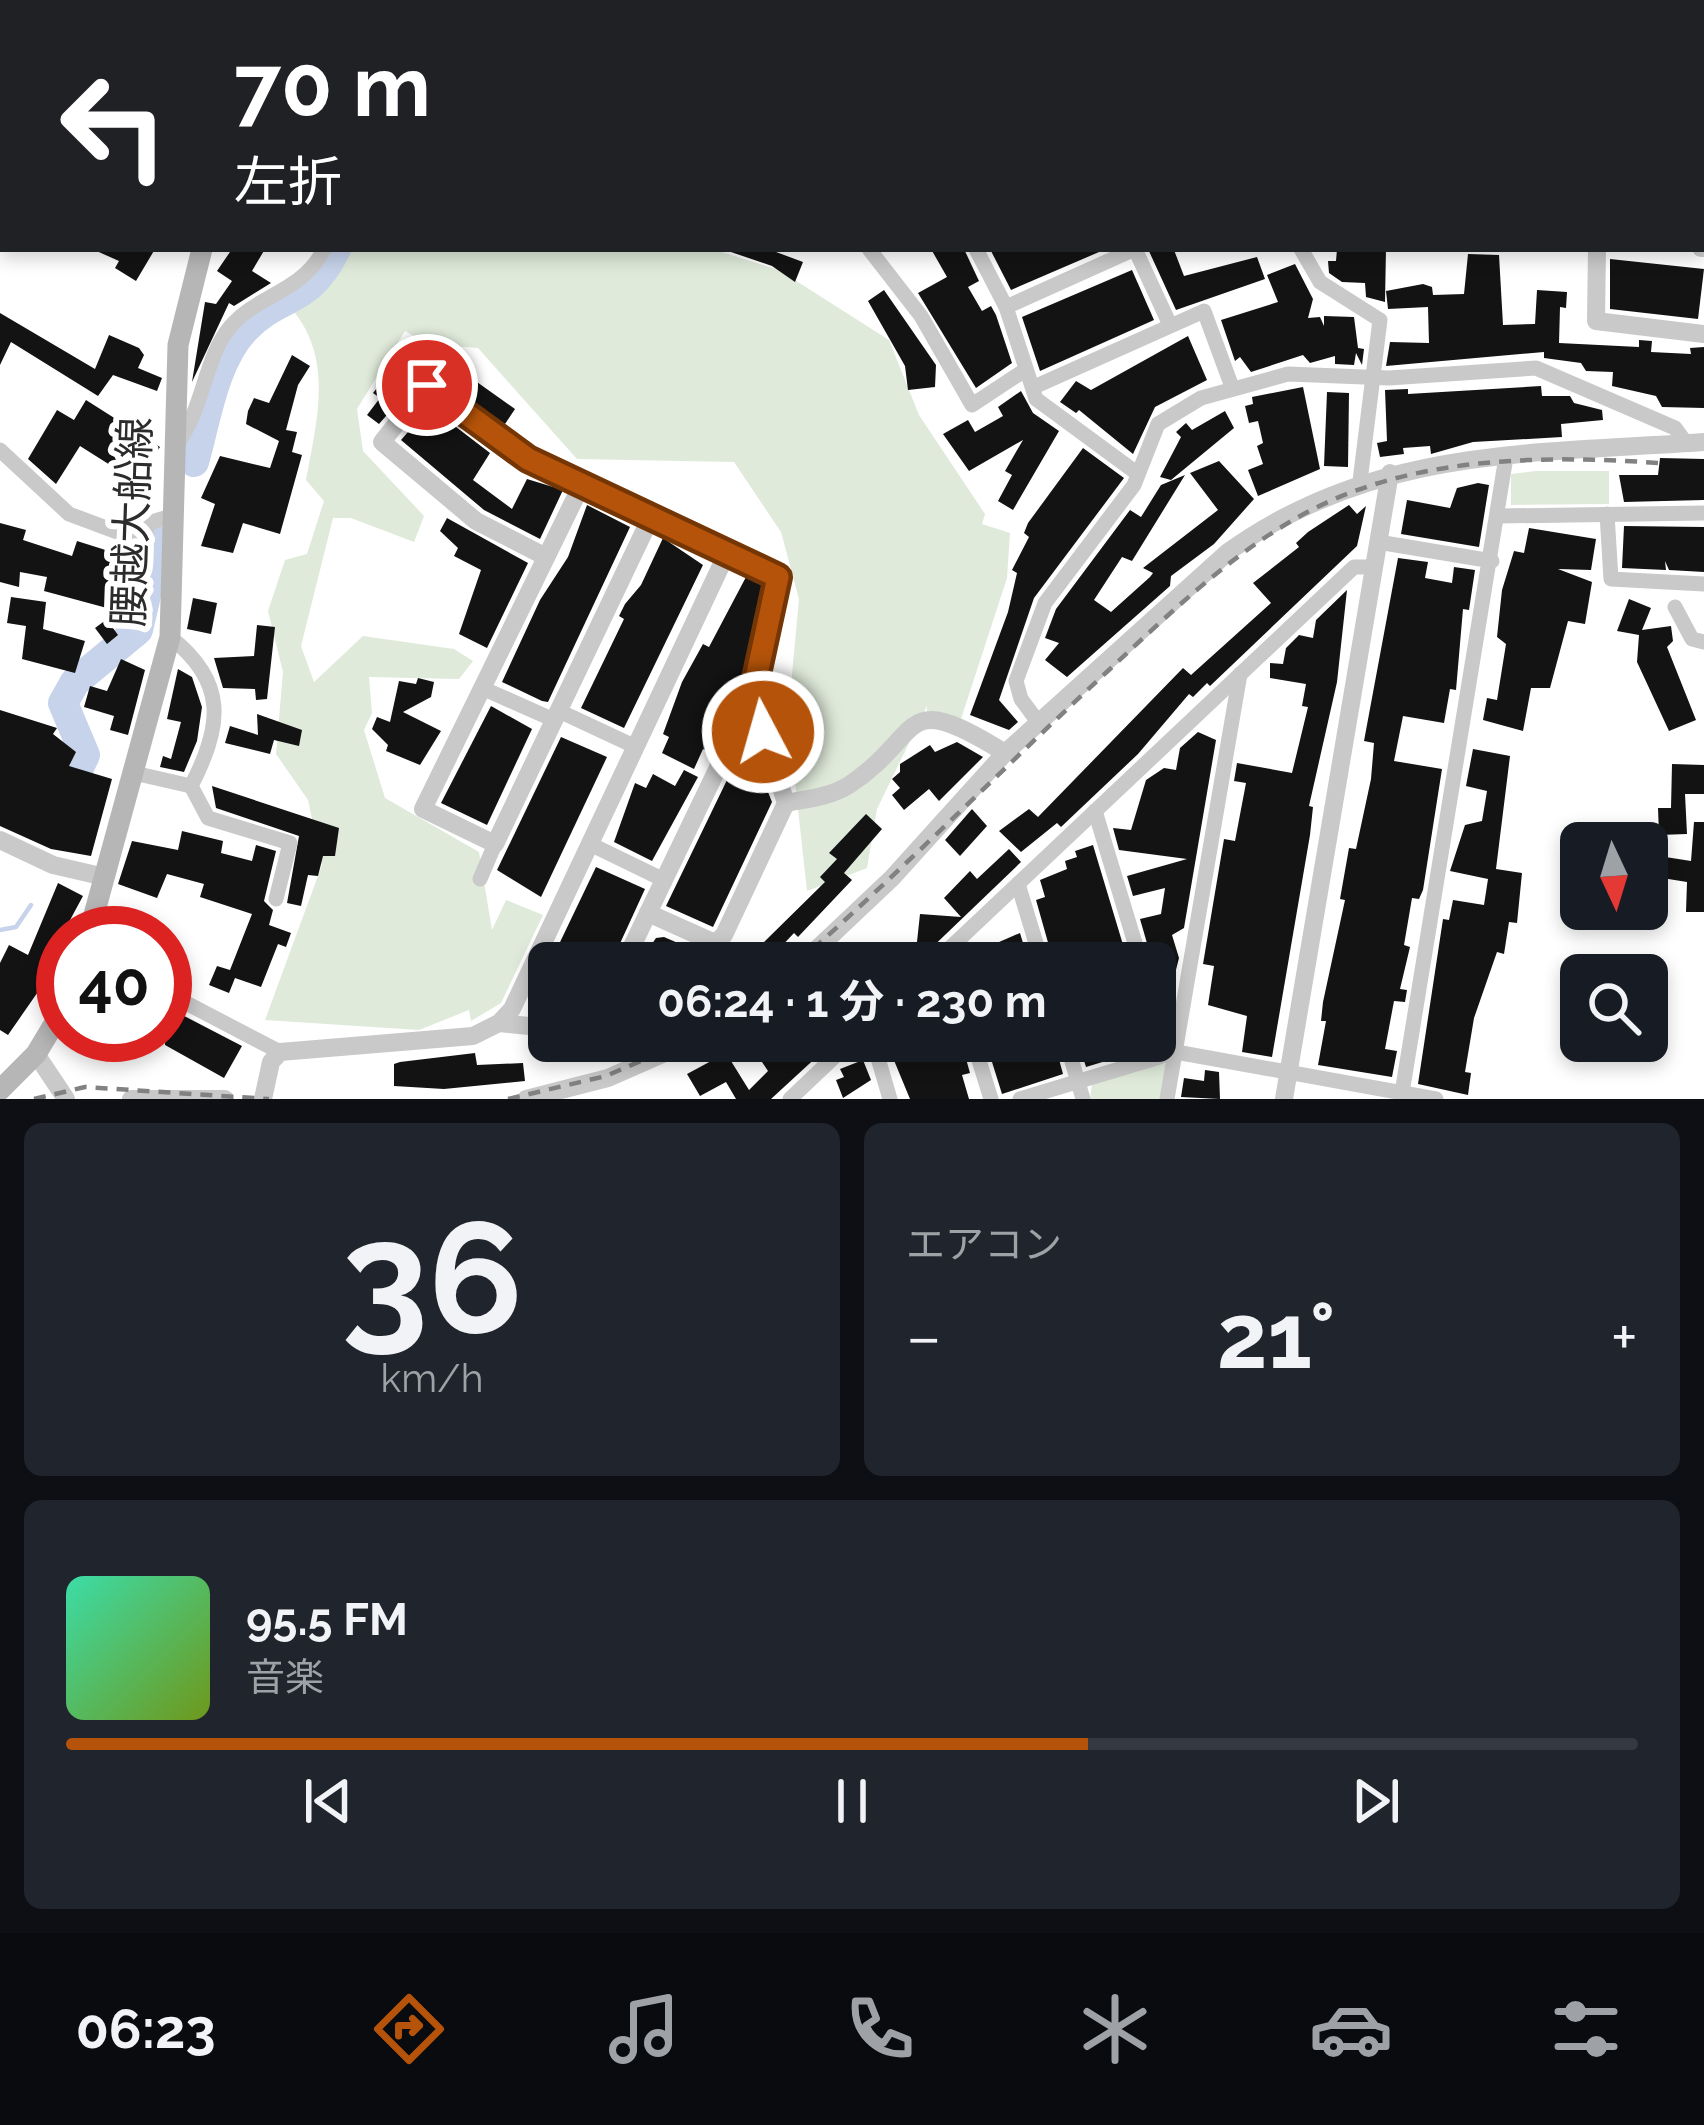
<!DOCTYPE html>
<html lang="ja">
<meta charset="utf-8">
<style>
:root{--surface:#171b24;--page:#20242c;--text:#f1f3f6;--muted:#9ea1a6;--line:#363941;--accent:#b45309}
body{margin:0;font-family:Raleway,"Noto Sans JP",sans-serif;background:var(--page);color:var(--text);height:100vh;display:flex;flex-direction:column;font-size:45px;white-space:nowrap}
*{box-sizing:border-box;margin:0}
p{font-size:39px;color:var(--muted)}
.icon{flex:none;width:66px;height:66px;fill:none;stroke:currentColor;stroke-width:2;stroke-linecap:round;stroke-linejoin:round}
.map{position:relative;height:1099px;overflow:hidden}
.drawer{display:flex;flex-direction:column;gap:24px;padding:24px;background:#0d0f14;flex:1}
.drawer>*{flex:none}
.top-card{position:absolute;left:0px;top:0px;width:1704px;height:252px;box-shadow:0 6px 18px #0003;background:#202124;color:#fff;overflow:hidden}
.needle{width:78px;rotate:176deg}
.tools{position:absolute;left:1560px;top:822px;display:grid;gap:24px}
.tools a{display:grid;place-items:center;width:108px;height:108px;border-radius:18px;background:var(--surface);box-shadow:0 6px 18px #0003;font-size:60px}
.speed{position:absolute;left:36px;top:906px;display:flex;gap:24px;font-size:60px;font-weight:700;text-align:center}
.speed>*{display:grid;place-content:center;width:156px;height:156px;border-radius:50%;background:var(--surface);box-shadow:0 6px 18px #0003;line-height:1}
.speed .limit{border:18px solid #d22;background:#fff;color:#111}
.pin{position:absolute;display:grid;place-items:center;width:102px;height:102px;color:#fff;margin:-51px;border:6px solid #fff;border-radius:50%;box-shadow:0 3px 12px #0007}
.me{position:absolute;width:132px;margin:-66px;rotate:354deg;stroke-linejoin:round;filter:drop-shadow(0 0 9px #0008)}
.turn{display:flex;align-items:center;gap:42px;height:252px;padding:0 36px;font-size:54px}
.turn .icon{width:156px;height:156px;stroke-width:2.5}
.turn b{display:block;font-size:84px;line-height:102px}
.big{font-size:90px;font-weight:700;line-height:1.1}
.drawer .tile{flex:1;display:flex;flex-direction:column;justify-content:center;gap:18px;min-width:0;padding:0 42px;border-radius:18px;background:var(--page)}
.drawer .dial{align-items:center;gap:0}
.dial b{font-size:156px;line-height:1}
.song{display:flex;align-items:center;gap:36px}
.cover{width:144px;height:144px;border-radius:18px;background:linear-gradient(135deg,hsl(160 70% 55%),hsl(80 70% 35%))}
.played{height:12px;border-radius:6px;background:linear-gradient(90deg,var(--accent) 65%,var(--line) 65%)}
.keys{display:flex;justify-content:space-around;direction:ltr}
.heat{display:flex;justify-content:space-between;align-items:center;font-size:66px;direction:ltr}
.drawer .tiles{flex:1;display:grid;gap:24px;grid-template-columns:1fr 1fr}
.tile:last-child{grid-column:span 2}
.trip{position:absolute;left:528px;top:942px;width:648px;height:120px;border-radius:18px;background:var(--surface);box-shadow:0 6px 18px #0003;font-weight:700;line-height:120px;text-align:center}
.dock{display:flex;height:192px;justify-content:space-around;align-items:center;background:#090b0e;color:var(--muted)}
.dock .icon{width:84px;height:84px}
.dock .selected{color:var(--accent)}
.dock b{font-size:54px;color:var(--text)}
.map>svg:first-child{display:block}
.green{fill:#dfeada}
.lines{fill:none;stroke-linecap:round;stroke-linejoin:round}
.stream{stroke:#c6d3ea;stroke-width:4.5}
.river{stroke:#c6d3ea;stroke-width:30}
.building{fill:#131313}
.minor{stroke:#c9c9c9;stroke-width:15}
.tertiary{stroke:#c9c9c9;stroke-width:18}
.secondary{stroke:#b6b6b6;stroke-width:21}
.rail{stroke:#818181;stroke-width:4.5;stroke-dasharray:12 9;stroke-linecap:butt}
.route-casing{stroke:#753606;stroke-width:30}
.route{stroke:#b45309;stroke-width:21}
.labels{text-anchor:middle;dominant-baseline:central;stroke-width:12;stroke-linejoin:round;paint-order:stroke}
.street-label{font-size:42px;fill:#2c2c2c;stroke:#fff}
</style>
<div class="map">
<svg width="1704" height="1099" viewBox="0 0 1704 1099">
<rect width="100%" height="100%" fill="#fff"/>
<!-- green -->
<g class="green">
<path d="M343 249H712L779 270 889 340 919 415 985 514 982 524 1010 533 1007 578 961 719 927 712V706L877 809 867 868 807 891 788 718 799 599 781 532 734 462 577 459 478 348 427 344 405 331 357 409 363 451 424 516 414 542 351 518H333L301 646 314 682 363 636 454 649 473 661 459 679 369 677 372 713 364 730 385 798 479 852 492 930 506 900 543 915 501 1003 471 1021 469 1010 419 1030 265 1020 322 865 308 800 276 754 283 672 268 611 285 560 307 554 324 501 306 480C316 424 334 361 294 312L322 284Z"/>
<path d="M1536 471H1609V504L1511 505V474Z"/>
<path d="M1162 1063 1168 1065 1161 1099H1090L1092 1084Z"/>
</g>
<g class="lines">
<!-- stream -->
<path class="stream" d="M0 930 16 927 31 905"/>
<!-- river -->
<g class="river">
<path d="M544 3 549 0"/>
<path d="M194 462C206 420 214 361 245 329 281 292 308 306 336 249"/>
<path d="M62 803 85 755 63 703 75 682 138 630 159 539"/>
</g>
</g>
<!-- building -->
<g class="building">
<path d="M92 249H155L136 281 115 268 119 261Z"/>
<path d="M232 249H265L252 271 271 283 234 306 229 303 192 382 205 302 216 304 232 281 217 271Z"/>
<path d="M768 249 803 262 795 282 772 266 728 251Z"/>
<path d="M931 249H964L979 281 968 287 982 311 991 306 996 315 1012 363 976 388 918 293 947 277Z"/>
<path d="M990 249H1106L1011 290Z"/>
<path d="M1148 249 1174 250 1184 276 1257 257 1265 279 1176 310Z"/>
<path d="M1337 249H1386L1385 302 1366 297 1365 283 1342 282 1329 273 1328 261H1336Z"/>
<path d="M1468 254 1499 255 1503 325 1535 324 1537 290 1567 292 1566 308 1560 307 1559 343 1639 347V340L1652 341 1651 352 1691 354 1690 348 1704 347V408L1662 407 1656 396 1612 386 1613 372 1586 371 1581 363 1544 358V352L1386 366 1390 342 1429 343 1428 307 1388 309 1386 291 1423 284 1432 287 1433 295 1464 294Z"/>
<path d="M1610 259 1704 269 1698 319 1610 309Z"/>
<path d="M1295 264 1313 299 1308 318 1320 317 1324 326V316L1354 317 1358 348 1364 349 1362 365 1356 353 1354 365 1335 364V356L1310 363 1303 355 1251 372 1240 357 1235 361 1221 320 1278 302 1267 275Z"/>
<path d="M1132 270 1154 320 1040 371 1022 317Z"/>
<path d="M884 290 936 365 935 387 908 390 905 366 868 301Z"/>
<path d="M0 313 95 369 109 335 139 348 144 355 138 368 162 378 157 391 113 375 98 396 11 342 0 365Z"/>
<path d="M1188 336 1207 380 1155 407 1133 454 1079 410 1076 413 1060 402 1076 381 1091 390Z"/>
<path d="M422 343 515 409 505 424 426 370 379 424 367 415 380 398 373 393 384 379Z"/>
<path d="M292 355 310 366 298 385 286 430 297 432 292 452 302 455 280 534 243 523 233 553 201 546 215 504 201 498 220 456 270 468 279 441 246 424 248 411 254 398 269 403Z"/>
<path d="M1541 386 1542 396H1570L1574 403 1602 410 1603 420 1561 424 1562 437 1473 442 1431 454 1430 446 1403 448 1404 454 1380 457 1377 443 1387 441 1385 390 1408 389V394Z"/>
<path d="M1303 387 1320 469 1258 496 1248 470 1263 464 1257 446 1263 443 1258 421 1249 423 1245 406 1253 404 1252 397Z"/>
<path d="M1021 391 1033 413 1059 431 1013 510 998 501 1012 475 1005 471 1023 440 969 471 943 434 968 420 975 432 1003 416 998 407Z"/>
<path d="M1327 392 1349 393 1348 467 1324 466Z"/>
<path d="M86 400 160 447 137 482 80 446 56 484 28 459 57 410 74 420Z"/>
<path d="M430 407 490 453 473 480 512 509 527 479 563 490 540 539 484 510 401 440Z"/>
<path d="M1225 411 1234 428 1171 480 1160 477 1181 437 1176 432 1186 423 1192 430Z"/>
<path d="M1083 448 1124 478 1034 598 999 700 1018 722 1009 730 970 715 1008 612 1017 573 1012 570 1029 537 1024 533 1028 523Z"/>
<path d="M1660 458 1704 459V500L1624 502 1619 475H1658Z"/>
<path d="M1219 461 1254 499 1214 544 1171 576 1170 586 1067 677 1045 660 1059 643 1045 638 1056 609 1130 510 1141 517 1161 485 1185 475 1132 561 1122 557 1094 600 1111 612 1150 577 1153 573 1143 568 1218 510 1190 473Z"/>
<path d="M1478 483 1489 485 1479 547 1401 534 1407 500 1450 508 1457 488Z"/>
<path d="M587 505 630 527 548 702 542 701 502 682 540 600 568 557Z"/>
<path d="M1349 505 1357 514 1366 506 1357 546 1210 686 1207 683 1193 697 1189 694 1138 754 1061 827 1057 823 1021 852 999 831 1029 809 1038 817 1183 668 1191 675 1271 603 1253 583 1299 547 1296 543 1308 532Z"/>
<path d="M447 518 528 563 487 648 459 634 481 570 454 556 458 548 440 531Z"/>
<path d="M0 523 26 530 23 540 72 556 77 541 115 553 118 545 142 555 113 628 118 635 107 644 95 628 118 611 44 591 47 577 20 572 19 587 0 582Z"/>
<path d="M1624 526 1704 527V572L1669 570 1665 561 1666 570 1622 568Z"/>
<path d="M1529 528 1596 539 1591 570 1558 569 1592 582 1585 624 1568 621 1550 688H1531L1523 731 1483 720 1487 698 1497 700 1506 644 1497 637 1502 590 1514 551 1524 553Z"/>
<path d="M663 538 703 565 624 728 581 708 624 619 619 616 625 604 641 585Z"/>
<path d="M1398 558 1428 562 1425 578 1452 583 1454 567 1475 570 1469 610 1463 609 1456 690 1450 689 1444 723 1403 716 1394 761 1442 769 1423 890 1419 899 1412 898 1404 945 1410 947 1400 989 1407 990 1405 1002 1394 1001 1385 1049 1397 1051 1392 1077 1318 1065 1326 1021H1321L1323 1002 1345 900 1340 899 1349 848 1356 849 1371 779 1374 743 1364 741Z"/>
<path d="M746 577 762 584 741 685 709 752 703 749 694 769 662 753 669 737 663 734 682 682 703 644 709 647Z"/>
<path d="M1347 590 1337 682 1309 806 1313 807 1310 835 1272 1057 1242 1052 1247 1016 1208 1005 1214 966 1203 964 1224 839 1235 841 1246 783 1234 781 1237 763 1292 773 1308 707 1302 706 1306 684 1270 678V663L1283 664 1286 648 1299 635 1313 638 1316 620Z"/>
<path d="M11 597 46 602 43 629 85 641 75 673 22 659 26 626 7 623Z"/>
<path d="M193 598 217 603 211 634 187 629Z"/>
<path d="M1629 599 1651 608 1642 630 1671 626 1673 641 1667 647 1696 720 1669 731 1637 662 1639 635 1617 631Z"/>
<path d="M257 625 275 627 267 699 256 700 255 689 223 688 214 658 254 656Z"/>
<path d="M121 659 145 670 128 735 110 730 114 716 84 707 90 686 107 691Z"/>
<path d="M178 669 192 677 202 707 197 741 184 772 160 767 163 756 171 759 181 722 167 719Z"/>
<path d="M418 678 434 682 431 697 403 712 441 731 420 765 386 751 388 745 372 729 377 717 390 722 399 681 416 684Z"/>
<path d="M491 706 532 729 487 825 441 803Z"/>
<path d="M0 710 57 728 53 734 76 752 69 766 112 779 91 856 51 849 0 826Z"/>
<path d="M257 714 302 730 299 746 274 740 270 754 225 743 230 726 258 735Z"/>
<path d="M1198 732 1216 740 1184 928 1172 935 1179 958 1166 1009 1140 919 1161 914 1165 888 1133 896 1127 876 1187 859 1119 850 1113 828 1131 830 1146 780 1164 768 1176 770 1180 748Z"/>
<path d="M561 737 607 757 541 897 497 870Z"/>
<path d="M957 742 983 757 939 801 929 789 904 810 892 795 900 788 892 779 900 772V764L930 745 935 752Z"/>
<path d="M742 749 757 757 760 765 751 784 768 792 772 802 713 927 666 906Z"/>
<path d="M1473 749 1510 756 1496 869 1522 873 1517 923 1509 922 1504 954 1497 952 1474 1018 1465 1072 1471 1073 1468 1095 1418 1084 1443 919 1449 920 1453 900 1484 905 1488 879 1450 871 1465 825 1482 821 1487 791 1466 786Z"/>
<path d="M1672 764 1704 765V794H1685L1687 834 1659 835 1658 808H1671Z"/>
<path d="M684 770 698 777 652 861 614 842 635 783 646 788 653 774 675 786Z"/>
<path d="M212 786 339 828 335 856H323L318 876 308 875 301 906 287 903 299 836 216 808Z"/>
<path d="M972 809 987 826 960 856 945 840Z"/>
<path d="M866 814 882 829 844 873 852 880 798 937 794 933 777 951 788 963 754 952 825 882 820 877 837 859 829 853Z"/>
<path d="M1694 822H1704V912H1686L1687 882 1656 877 1659 856 1691 861Z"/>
<path d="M182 831 223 841 221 853 252 861 256 845 276 851 264 901 273 910 269 925 291 933 286 947 278 944 261 987 235 978 229 993 209 985 217 966 230 970 252 914 200 897 204 884 167 874 157 898 118 884 132 841 178 850Z"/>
<path d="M1093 845 1127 958 1120 963H1061L1049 946 1036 900 1045 897 1040 880 1067 869 1065 861 1077 857 1075 851Z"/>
<path d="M1009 849 1021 862 922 957V963H903L896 956 909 944 916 951 920 914 961 917 944 898 970 871 977 879Z"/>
<path d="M596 867 645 889 611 963H550Z"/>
<path d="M58 883 83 896 63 933 59 975 52 989 42 986 8 1035 0 1030V963L9 945 28 955Z"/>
<path d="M1020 933 1026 953 1016 958 951 963Z"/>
<path d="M664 937 701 953 697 963H639L656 938Z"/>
<path d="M165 1006 242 1046 224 1078 165 1045Z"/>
<path d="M748 1041H776L786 1054 800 1041H834L771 1099H736L726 1082 700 1096 687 1074 726 1053 749 1090 768 1071Z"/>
<path d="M886 1041H961L970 1073 962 1075 969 1099H910Z"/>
<path d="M1002 1041H1054L1063 1074 1002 1094 987 1046Z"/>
<path d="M1078 1041H1151L1152 1047 1086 1067Z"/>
<path d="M475 1053 477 1065 523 1063 525 1081 444 1089 394 1086V1064L400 1062Z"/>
<path d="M863 1060 871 1080 843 1098 836 1080 844 1077 840 1069Z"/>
<path d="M1205 1070 1219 1072 1220 1099 1181 1097 1184 1078 1204 1081Z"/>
</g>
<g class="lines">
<!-- minor -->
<g class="minor">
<path d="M1084 0 1086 3"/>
<path d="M1383 0 1384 3"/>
<path d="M156 3 157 0"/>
<path d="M406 3 408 0"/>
<path d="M1300 3 1301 0"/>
<path d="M1598 3 1599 0"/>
<path d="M1701 51 1704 52"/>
<path d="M0 200 3 196"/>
<path d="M869 249 921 316 972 405 1025 370"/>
<path d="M976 249 1006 307 1036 399 1138 474"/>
<path d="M1135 249 1170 325"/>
<path d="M1301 249 1320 282 1380 320 1360 481"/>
<path d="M1006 307 1135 249"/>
<path d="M1034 387 1204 311 1232 387"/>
<path d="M174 448C205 409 203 360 230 327 258 294 303 292 324 249"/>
<path d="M0 450 69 514 144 542 148 523 175 515"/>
<path d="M1607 514 1611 579 1704 584"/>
<path d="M1500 516 1704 513"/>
<path d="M1378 542 1492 561"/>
<path d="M1675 607 1692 639 1704 642"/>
<path d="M482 688 554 720"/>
<path d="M559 711 636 747"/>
<path d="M1038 722 1021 699 1016 681 1045 603 1134 485 1158 424 1201 398 1288 374 1389 378 1536 368 1675 428 1686 443"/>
<path d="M134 773 191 786C222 727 228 682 170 637"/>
<path d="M191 786 208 818 290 843 276 899"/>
<path d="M1095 811 1141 963"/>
<path d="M590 844 664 880"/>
<path d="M480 879 495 844"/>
<path d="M1018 884 1042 963"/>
<path d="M934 963 1354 567H1374"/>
<path d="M165 992 280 1052"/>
<path d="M1155 1013 1167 1055"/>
<path d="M873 1041 890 1099"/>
<path d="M973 1041 991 1099"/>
<path d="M1066 1041 1083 1099"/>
<path d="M790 1099 851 1041"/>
<path d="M1020 1099 1176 1052 1436 1099"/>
<path d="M1167 1099 1240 674"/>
<path d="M1401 1099 1506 457"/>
</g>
<!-- tertiary -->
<g class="tertiary">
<path d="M1701 197 1704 203"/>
<path d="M1701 248H1704"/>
<path d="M1597 249 1596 321 1704 334"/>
<path d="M582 484 423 809 495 844 651 517"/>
<path d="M546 557 476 521 382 442 427 385 528 459 778 577 752 697 624 963"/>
<path d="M786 803C807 799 830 797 849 785 926 734 897 686 1005 753"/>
<path d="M0 840 53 865 105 877"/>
<path d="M648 913 715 943 724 935 786 803 752 697"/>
<path d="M802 963 892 878 1005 753 1228 552C1374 447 1531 454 1704 442"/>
<path d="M499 1023 549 1028"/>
<path d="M36 1054 66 1099"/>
<path d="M131 1099H225"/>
<path d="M263 1099 271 1062 280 1052 473 1036 499 1023 512 1009 727 553"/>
<path d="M526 1099 608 1078 692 1041"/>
<path d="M1284 1099 1390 473"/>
</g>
<!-- secondary -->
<g class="secondary">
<path d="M355 3 357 0"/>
<path d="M89 933 170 637 178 345 202 249"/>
<path d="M0 1090 36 1054 63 1009"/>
</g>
<!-- rail -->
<g class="rail">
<path d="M797 963C904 869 1005 766 1110 669 1182 602 1258 527 1352 492 1448 456 1558 456 1659 463"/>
<path d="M34 1099 85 1087 269 1099"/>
<path d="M508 1099 606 1076 687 1041"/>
</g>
</g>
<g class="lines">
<defs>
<path id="route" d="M427 385 528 459 778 577 752 697 763 732"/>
</defs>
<!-- route casing -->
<use href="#route" class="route-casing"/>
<!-- route -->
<use href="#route" class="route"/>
</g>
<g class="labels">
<!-- street labels -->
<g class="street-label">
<text transform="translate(132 522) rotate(-88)">腰越大船線</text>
</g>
</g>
</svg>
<div class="tools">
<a><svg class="needle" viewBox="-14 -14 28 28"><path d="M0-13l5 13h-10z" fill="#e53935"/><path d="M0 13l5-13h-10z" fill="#9ea1a6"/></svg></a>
<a><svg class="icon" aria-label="search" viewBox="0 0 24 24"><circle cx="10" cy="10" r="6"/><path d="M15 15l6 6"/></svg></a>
</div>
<div class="speed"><div class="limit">40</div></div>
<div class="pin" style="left:427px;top:385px;background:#d93025"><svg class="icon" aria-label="arrive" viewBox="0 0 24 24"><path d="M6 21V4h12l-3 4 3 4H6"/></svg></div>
<svg class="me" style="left:763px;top:732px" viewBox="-20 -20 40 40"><circle r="17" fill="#b45309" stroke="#fff" stroke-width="3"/><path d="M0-11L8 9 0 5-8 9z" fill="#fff"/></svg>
<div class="trip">06:24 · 1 分 · 230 m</div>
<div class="top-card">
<div class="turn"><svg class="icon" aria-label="left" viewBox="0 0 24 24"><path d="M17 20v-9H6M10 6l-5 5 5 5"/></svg><div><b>70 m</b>左折</div></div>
</div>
</div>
<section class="drawer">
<div class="tiles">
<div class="tile dial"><b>36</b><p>km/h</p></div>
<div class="tile"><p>エアコン</p>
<div class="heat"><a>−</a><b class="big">21°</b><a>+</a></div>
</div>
<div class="tile">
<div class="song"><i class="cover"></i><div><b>95.5 FM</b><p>音楽</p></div></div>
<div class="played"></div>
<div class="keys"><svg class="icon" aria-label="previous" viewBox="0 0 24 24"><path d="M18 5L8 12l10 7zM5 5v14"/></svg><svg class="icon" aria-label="pause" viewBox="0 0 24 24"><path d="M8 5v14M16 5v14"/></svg><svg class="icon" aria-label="next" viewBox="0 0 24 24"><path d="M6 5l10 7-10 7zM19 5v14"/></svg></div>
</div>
</div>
</section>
<nav class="dock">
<b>06:23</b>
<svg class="icon selected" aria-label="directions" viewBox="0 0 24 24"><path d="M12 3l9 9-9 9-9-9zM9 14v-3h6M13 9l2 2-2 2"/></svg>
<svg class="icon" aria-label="music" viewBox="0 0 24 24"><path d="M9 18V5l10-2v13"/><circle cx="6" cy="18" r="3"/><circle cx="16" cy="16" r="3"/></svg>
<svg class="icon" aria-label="phone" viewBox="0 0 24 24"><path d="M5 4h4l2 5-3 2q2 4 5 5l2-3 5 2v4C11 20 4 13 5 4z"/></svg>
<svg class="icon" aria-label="climate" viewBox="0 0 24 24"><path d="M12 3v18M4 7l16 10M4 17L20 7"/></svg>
<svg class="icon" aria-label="car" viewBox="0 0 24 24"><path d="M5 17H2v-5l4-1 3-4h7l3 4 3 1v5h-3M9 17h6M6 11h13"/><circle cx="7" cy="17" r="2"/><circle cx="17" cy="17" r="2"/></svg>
<svg class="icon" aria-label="filters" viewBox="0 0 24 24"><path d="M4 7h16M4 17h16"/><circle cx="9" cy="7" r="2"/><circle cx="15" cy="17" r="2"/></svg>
</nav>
